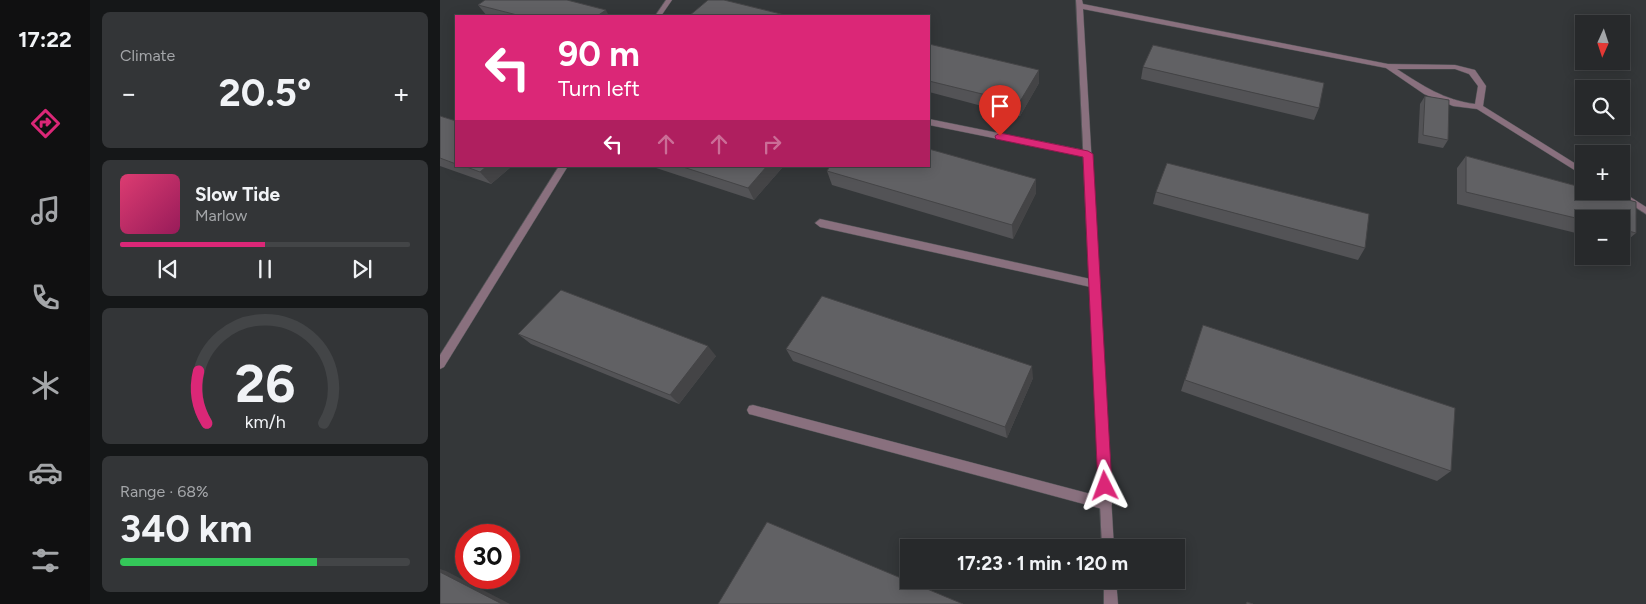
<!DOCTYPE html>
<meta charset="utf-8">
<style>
:root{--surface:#27292b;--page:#333537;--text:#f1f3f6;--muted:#a4a6a9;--line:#434547;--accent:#db2777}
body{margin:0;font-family:Figtree,sans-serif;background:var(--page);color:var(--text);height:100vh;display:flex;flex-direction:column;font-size:19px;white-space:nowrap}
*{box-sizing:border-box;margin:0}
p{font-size:16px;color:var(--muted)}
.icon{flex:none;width:28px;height:28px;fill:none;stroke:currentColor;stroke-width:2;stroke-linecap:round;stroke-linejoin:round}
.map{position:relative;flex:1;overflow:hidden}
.panel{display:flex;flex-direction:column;gap:12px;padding:12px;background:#151718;width:350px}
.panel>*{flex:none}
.banner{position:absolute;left:15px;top:15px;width:475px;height:152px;border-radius:0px;box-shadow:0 2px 12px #0003,0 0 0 1px var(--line);background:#db2777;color:#fff;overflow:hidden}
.needle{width:32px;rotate:183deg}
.controls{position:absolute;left:1135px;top:15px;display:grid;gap:10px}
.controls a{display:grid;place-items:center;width:55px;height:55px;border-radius:0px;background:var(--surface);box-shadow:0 2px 12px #0003,0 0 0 1px var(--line);font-size:25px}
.speed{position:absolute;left:15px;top:524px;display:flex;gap:10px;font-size:25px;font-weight:700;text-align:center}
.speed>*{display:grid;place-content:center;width:65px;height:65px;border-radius:50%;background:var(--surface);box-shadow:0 2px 12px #0003,0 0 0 1px var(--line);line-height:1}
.speed .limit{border:8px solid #d22;background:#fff;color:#111}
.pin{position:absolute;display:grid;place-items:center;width:42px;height:42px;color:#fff;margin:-51px -21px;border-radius:50% 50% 50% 0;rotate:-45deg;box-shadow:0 0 5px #0007}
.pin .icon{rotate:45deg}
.me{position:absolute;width:55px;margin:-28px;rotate:357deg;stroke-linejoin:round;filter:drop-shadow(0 0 4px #0008)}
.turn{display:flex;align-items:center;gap:18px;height:105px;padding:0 20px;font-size:22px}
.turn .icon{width:65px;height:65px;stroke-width:2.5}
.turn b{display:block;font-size:35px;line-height:42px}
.lanes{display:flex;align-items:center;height:48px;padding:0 20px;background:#0003;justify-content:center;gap:25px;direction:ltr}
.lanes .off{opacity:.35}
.big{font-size:38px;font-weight:700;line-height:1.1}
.panel .card{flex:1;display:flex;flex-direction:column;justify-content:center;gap:8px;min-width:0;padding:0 18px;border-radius:8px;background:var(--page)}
.panel .dial{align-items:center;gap:0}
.dial svg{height:130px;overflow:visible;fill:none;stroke:var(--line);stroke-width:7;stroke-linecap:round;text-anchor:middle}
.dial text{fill:var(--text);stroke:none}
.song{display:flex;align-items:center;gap:15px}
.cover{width:60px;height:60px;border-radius:8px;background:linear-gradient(135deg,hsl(340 70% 55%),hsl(330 70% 35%))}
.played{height:5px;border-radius:2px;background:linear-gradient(90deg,var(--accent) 50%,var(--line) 50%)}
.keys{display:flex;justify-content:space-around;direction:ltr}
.heat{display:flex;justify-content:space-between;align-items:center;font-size:28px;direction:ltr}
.charge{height:8px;border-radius:4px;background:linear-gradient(90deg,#34c759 68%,var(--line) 0)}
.trip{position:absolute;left:460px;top:539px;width:285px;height:50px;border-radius:0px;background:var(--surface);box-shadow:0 2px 12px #0003,0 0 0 1px var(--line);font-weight:700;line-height:50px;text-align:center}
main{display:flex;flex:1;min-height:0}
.tabs{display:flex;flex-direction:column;width:90px;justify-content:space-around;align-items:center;background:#101011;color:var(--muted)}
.tabs .icon{width:35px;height:35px}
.tabs .selected{color:var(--accent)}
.tabs b{font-size:22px;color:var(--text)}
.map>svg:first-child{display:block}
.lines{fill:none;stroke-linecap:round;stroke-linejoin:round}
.lane-casing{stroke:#515456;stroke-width:1}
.street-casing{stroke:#515456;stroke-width:1}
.lane{fill:#89707e;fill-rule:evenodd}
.street{fill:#89707e;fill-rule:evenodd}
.wall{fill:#535356}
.shaded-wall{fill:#444446}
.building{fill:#616164;stroke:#444446}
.route{fill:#db2777;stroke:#8e194d}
</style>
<main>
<nav class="tabs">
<b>17:22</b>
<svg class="icon selected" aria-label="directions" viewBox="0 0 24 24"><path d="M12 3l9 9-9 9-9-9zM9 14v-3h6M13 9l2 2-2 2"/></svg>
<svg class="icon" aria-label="music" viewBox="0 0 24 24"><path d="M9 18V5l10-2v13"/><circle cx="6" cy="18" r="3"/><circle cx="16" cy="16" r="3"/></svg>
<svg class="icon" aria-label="phone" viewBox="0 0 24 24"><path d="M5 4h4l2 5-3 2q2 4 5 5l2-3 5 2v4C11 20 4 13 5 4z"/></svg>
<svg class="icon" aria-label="climate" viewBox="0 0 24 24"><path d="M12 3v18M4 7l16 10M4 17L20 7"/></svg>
<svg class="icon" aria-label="car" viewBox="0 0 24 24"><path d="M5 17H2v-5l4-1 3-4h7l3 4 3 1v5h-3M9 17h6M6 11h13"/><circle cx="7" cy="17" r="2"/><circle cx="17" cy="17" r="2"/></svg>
<svg class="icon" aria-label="filters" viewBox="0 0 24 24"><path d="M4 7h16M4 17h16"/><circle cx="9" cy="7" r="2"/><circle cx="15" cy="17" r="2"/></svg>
</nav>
<section class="panel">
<div class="card"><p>Climate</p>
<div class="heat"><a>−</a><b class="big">20.5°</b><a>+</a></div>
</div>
<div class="card">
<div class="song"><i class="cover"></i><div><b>Slow Tide</b><p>Marlow</p></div></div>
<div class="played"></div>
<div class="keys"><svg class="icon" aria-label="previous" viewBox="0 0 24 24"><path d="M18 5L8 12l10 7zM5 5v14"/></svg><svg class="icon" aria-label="pause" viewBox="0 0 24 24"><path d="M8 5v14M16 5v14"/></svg><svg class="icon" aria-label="next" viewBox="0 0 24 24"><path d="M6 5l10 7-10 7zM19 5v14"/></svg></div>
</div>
<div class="card dial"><svg viewBox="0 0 100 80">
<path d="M14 69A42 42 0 1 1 86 69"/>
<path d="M14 69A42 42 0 0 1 9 37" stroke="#db2777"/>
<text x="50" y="56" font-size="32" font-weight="700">26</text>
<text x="50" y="72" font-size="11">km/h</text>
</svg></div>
<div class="card"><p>Range · 68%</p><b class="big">340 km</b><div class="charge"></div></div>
</section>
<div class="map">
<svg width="1206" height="604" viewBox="0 0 1206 604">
<rect width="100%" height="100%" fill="#343739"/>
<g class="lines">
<defs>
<g id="lane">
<path d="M489 119 648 151 652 154 648 157 489 125Z"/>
<path d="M380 219 655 280 658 281 660 284 658 287 655 288 380 227 375 223Z"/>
<path d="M313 405 666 498 670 500 672 504 670 508 666 510 313 415 309 414 307 410 309 406Z"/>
</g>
<g id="street">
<path d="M226 0H232L221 16H215Z"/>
<path d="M636 0H642L643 4 948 64 1015 65 1035 70 1046 86 1043 106 1144 169V176L1037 109 1013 106 984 94 946 68 643 9 674 548H662ZM957 69H1015L1029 74 1038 86 1035 104C1004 100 983 86 957 69Z"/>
<path d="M119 166H128L4 367 0 369V355Z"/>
<path d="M1170 191H1181L1206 207V214Z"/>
<path d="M664 580H676L678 604H664Z"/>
</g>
</defs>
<!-- lane casing -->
<use href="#lane" class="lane-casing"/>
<!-- street casing -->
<use href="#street" class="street-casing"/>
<!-- lane -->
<use href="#lane" class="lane"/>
<!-- street -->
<use href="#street" class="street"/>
</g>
<!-- wall -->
<g class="wall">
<path d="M38 5 169 16H47Z"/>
<path d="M489 44 599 83 580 116 489 92Z"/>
<path d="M703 67 879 108 874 120 701 79Z"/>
<path d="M985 96 1008 140 1003 148 978 143 980 104Z"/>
<path d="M0 116 16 121V166H72L51 184 0 166Z"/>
<path d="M1026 156 1144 188V191H1155L1196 202V233L1183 244H1181V219H1144V235L1017 204V168Z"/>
<path d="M210 166H341L342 168 314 200Z"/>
<path d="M387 171 596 179V193L573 239 392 185Z"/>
<path d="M716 192 925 248 918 260 713 204Z"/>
<path d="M763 325 1011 471 997 481 741 391Z"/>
<path d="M78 334 276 356 239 404 91 344Z"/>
<path d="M346 349 593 378 567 438 353 361Z"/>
</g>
<!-- shaded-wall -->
<g class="shaded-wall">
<path d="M166 10 169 16H157Z"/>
<path d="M599 70V83L580 116 579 103Z"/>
<path d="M47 166H72L51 184 40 172Z"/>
<path d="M327 166H341L342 168 314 200 308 188Z"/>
<path d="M596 179V193L573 239 572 225Z"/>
<path d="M268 346 276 356 239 404 230 395Z"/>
<path d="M592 366 593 378 567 438 565 427Z"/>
<path d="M0 569 6 571 70 604H62L0 572Z"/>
</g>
<!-- building -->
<g class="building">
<path d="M45 0H127L166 10 157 16H81L38 5Z"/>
<path d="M268 0H284L349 16H249Z"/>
<path d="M489 44 599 70 579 103 489 81Z"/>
<path d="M713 45 884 83 879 108 703 67Z"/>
<path d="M985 96 1009 100 1008 140 983 135Z"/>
<path d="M0 116 16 121V164L0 158Z"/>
<path d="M489 149 596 179 572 225 387 171 390 166H489Z"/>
<path d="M1026 156 1144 188V191H1155L1196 202V233L1181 229V219H1144V220L1026 192Z"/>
<path d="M727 163 929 214 925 248 716 192Z"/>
<path d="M24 166H47L40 172Z"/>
<path d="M240 166H327L308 188Z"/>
<path d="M121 290 268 346 230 395 78 334Z"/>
<path d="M382 296 592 366 565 427 346 349Z"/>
<path d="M763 325 1015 408 1011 471 745 380Z"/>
<path d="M327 522 523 604H278Z"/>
<path d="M0 572 62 604H0Z"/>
<path d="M807 602 813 604H806Z"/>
</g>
<!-- route -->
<path class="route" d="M560 133 648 151 653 154 672 486 670 490 665 492 660 490 658 486 643 157 556 139 555 136Z"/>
</svg>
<div class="controls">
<a><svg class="needle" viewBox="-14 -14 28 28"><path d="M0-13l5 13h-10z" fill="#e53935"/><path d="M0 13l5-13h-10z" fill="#a4a6a9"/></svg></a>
<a><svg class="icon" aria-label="search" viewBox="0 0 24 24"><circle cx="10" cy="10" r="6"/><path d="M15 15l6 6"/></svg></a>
<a>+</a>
<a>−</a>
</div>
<div class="speed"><div class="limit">30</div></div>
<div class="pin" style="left:560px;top:136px;background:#d93025"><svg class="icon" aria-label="arrive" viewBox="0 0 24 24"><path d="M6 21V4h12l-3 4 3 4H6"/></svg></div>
<svg class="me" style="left:665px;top:486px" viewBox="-20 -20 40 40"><path d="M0-17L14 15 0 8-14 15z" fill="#db2777" stroke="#fff" stroke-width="4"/></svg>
<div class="trip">17:23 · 1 min · 120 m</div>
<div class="banner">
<div class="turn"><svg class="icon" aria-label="left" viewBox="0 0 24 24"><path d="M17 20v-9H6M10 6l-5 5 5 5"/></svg><div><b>90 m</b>Turn left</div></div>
<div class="lanes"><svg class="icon" aria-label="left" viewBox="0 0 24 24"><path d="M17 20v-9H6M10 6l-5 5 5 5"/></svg><svg class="icon off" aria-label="ahead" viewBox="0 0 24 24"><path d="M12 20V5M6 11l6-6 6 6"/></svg><svg class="icon off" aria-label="ahead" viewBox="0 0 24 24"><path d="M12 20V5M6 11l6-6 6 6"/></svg><svg class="icon off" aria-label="right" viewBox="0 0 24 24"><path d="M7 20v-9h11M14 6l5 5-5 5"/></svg></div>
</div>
</div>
</main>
